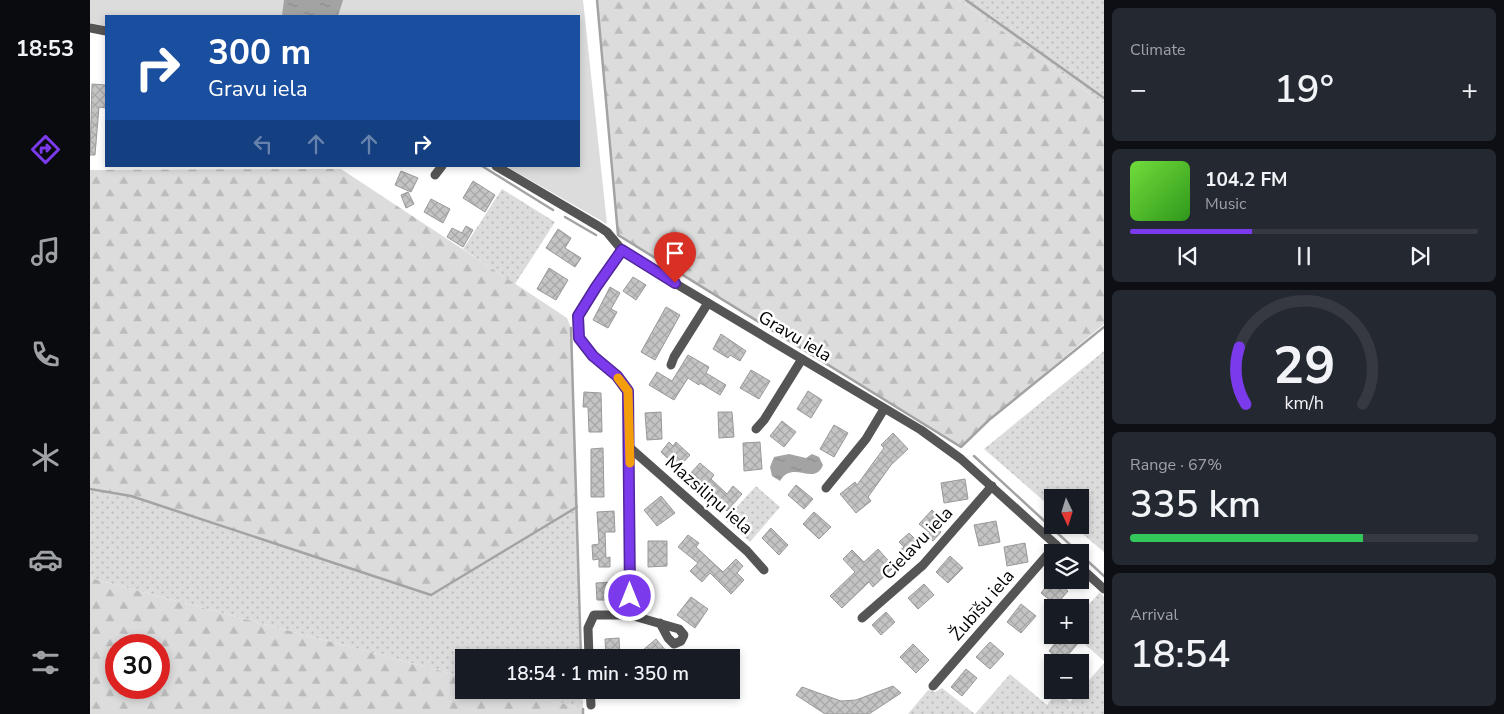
<!DOCTYPE html>
<meta charset="utf-8">
<style>
:root{--surface:#171b24;--page:#242831;--text:#f1f3f6;--muted:#9ea1a6;--line:#363941;--accent:#7c3aed}
body{margin:0;font-family:"Nunito Sans",sans-serif;background:var(--page);color:var(--text);height:100vh;display:flex;flex-direction:column;font-size:19px;white-space:nowrap}
*{box-sizing:border-box;margin:0}
p{font-size:16px;color:var(--muted)}
.icon{flex:none;width:28px;height:28px;fill:none;stroke:currentColor;stroke-width:2;stroke-linecap:round;stroke-linejoin:round}
.map{position:relative;flex:1;overflow:hidden}
.side{display:flex;flex-direction:column;gap:8px;padding:8px;background:#0d0f14;width:400px}
.side>*{flex:none}
.top-card{position:absolute;left:15px;top:15px;width:475px;height:152px;border-radius:0px;box-shadow:0 2px 8px #0003;background:#1a4fa0;color:#fff;overflow:hidden}
.needle{width:32px;rotate:176deg}
.tools{position:absolute;left:954px;top:489px;display:grid;gap:10px}
.tools a{display:grid;place-items:center;width:45px;height:45px;border-radius:0px;background:var(--surface);box-shadow:0 2px 8px #0003;font-size:25px}
.speed{position:absolute;left:15px;top:634px;display:flex;gap:10px;font-size:25px;font-weight:700;text-align:center}
.speed>*{display:grid;place-content:center;width:65px;height:65px;border-radius:50%;background:var(--surface);box-shadow:0 2px 8px #0003;line-height:1}
.speed .limit{border:8px solid #d22;background:#fff;color:#111}
.pin{position:absolute;display:grid;place-items:center;width:42px;height:42px;color:#fff;margin:-51px -21px;border-radius:50% 50% 50% 0;rotate:-45deg;box-shadow:0 0 5px #0007}
.pin .icon{rotate:45deg}
.me{position:absolute;width:55px;margin:-28px;rotate:0deg;stroke-linejoin:round;filter:drop-shadow(0 0 4px #0008)}
.turn{display:flex;align-items:center;gap:18px;height:105px;padding:0 20px;font-size:22px}
.turn .icon{width:65px;height:65px;stroke-width:2.5}
.turn b{display:block;font-size:35px;line-height:42px}
.lanes{display:flex;align-items:center;height:48px;padding:0 20px;background:#0003;justify-content:center;gap:25px;direction:ltr}
.lanes .off{opacity:.35}
.big{font-size:38px;font-weight:600;line-height:1.1}
.side .card{flex:1;display:flex;flex-direction:column;justify-content:center;gap:8px;min-width:0;padding:0 18px;border-radius:8px;background:var(--page)}
.side .dial{align-items:center;gap:0}
.dial svg{height:130px;overflow:visible;fill:none;stroke:var(--line);stroke-width:7;stroke-linecap:round;text-anchor:middle}
.dial text{fill:var(--text);stroke:none}
.song{display:flex;align-items:center;gap:15px}
.cover{width:60px;height:60px;border-radius:8px;background:linear-gradient(135deg,hsl(100 70% 55%),hsl(110 70% 35%))}
.played{height:5px;border-radius:2px;background:linear-gradient(90deg,var(--accent) 35%,var(--line) 35%)}
.keys{display:flex;justify-content:space-around;direction:ltr}
.heat{display:flex;justify-content:space-between;align-items:center;font-size:28px;direction:ltr}
.charge{height:8px;border-radius:4px;background:linear-gradient(90deg,#34c759 67%,var(--line) 0)}
.trip{position:absolute;left:365px;top:649px;width:285px;height:50px;border-radius:0px;background:var(--surface);box-shadow:0 2px 8px #0003;font-weight:600;line-height:50px;text-align:center}
main{display:flex;flex:1;min-height:0}
.dock{display:flex;flex-direction:column;width:90px;justify-content:space-around;align-items:center;background:#090b0e;color:var(--muted)}
.dock .icon{width:35px;height:35px}
.dock .active{color:var(--accent)}
.dock b{font-size:22px;color:var(--text)}
.map>svg:first-child{display:block}
.grass{fill:url(#grass-dots)}
.forest{fill:url(#forest-firs);fill-rule:evenodd}
.green{fill:#dcdcdc}
.water{fill:url(#water-ripples)}
.lines{fill:none;stroke-linecap:round;stroke-linejoin:round}
.stream{stroke:#a3a3a3;stroke-width:2.5}
.building{fill:url(#building-cross-hatch);stroke:#999}
.minor{stroke:#555;stroke-width:9}
.route-casing{stroke:#51269a;stroke-width:12}
.route{stroke:#7c3aed;stroke-width:9}
.slow{stroke:#f59e0b;stroke-width:9}
.labels{text-anchor:middle;dominant-baseline:central;stroke-width:5;stroke-linejoin:round;paint-order:stroke}
.street-label{font-size:18px;fill:#000;stroke:#fff}
</style>
<main>
<nav class="dock">
<b>18:53</b>
<svg class="icon active" aria-label="directions" viewBox="0 0 24 24"><path d="M12 3l9 9-9 9-9-9zM9 14v-3h6M13 9l2 2-2 2"/></svg>
<svg class="icon" aria-label="music" viewBox="0 0 24 24"><path d="M9 18V5l10-2v13"/><circle cx="6" cy="18" r="3"/><circle cx="16" cy="16" r="3"/></svg>
<svg class="icon" aria-label="phone" viewBox="0 0 24 24"><path d="M5 4h4l2 5-3 2q2 4 5 5l2-3 5 2v4C11 20 4 13 5 4z"/></svg>
<svg class="icon" aria-label="climate" viewBox="0 0 24 24"><path d="M12 3v18M4 7l16 10M4 17L20 7"/></svg>
<svg class="icon" aria-label="car" viewBox="0 0 24 24"><path d="M5 17H2v-5l4-1 3-4h7l3 4 3 1v5h-3M9 17h6M6 11h13"/><circle cx="7" cy="17" r="2"/><circle cx="17" cy="17" r="2"/></svg>
<svg class="icon" aria-label="filters" viewBox="0 0 24 24"><path d="M4 7h16M4 17h16"/><circle cx="9" cy="7" r="2"/><circle cx="15" cy="17" r="2"/></svg>
</nav>
<div class="map">
<svg width="1014" height="714" viewBox="0 0 1014 714">
<defs>
<pattern id="grass-dots" width="8" height="8" patternUnits="userSpaceOnUse" patternTransform="scale(1.25)"><rect width="8" height="8" fill="#dcdcdc"/><path d="M2 2h.1M6 6h.1" fill="none" stroke="#bbb" stroke-width="1.8" stroke-linecap="round"/></pattern>
<pattern id="forest-firs" width="22" height="20" patternUnits="userSpaceOnUse" patternTransform="scale(1.25)"><rect width="22" height="20" fill="#dcdcdc"/><path d="M5 1l3.5 6h-7zM16 11l3.5 6h-7z" fill="#bbb"/></pattern>
<pattern id="water-ripples" width="26" height="14" patternUnits="userSpaceOnUse" patternTransform="scale(1.25)"><rect width="26" height="14" fill="#a3a3a3"/><path d="M2 4q2-2 4 0t4 0M15 11q2-2 4 0t4 0" fill="none" stroke="#8b8b8b"/></pattern>
<pattern id="building-cross-hatch" width="8" height="8" patternUnits="userSpaceOnUse" patternTransform="scale(1.25)"><rect width="8" height="8" fill="#c4c4c4"/><path d="M0 0l8 8M0 8l8-8" fill="none" stroke="#a7a7a7"/></pattern>
</defs>
<rect width="100%" height="100%" fill="#fff"/>
<!-- grass -->
<g class="grass">
<path d="M869 0H1014V104Z"/>
<path d="M412 189 465 222 425 284 373 249Z"/>
<path d="M1014 351V552L982 525H990V498H962V508L894 449Z"/>
<path d="M666 486 690 507 660 542 635 520Z"/>
<path d="M0 489 41 496 341 595 487 507 491 657 374 658V677L0 578Z"/>
<path d="M1010 592 1014 597V661L984 635H990V614Z"/>
<path d="M1014 663V714H818L838 690 845 692 852 688 885 714 920 674 957 705 968 691 980 702Z"/>
<path d="M422 690H492L493 709Z"/>
</g>
<!-- forest -->
<g class="forest">
<path d="M507 0H869L1014 104V324L900 419 871 447 528 235Z"/>
<path d="M251 169 477 318 481 328 487 507 341 595 41 496 0 489V170Z"/>
<path d="M0 578 374 677V690H422L493 709V714H0ZM26 645H69V688H26Z"/>
</g>
<!-- green -->
<path class="green" d="M0 0H493L517 224 416 166H489V16H16V26L0 23Z"/>
<!-- water -->
<g class="water">
<path d="M194 0H253L248 16H192Z"/>
<path d="M699 454 716 458 722 454 729 457 733 465C724 487 703 459 690 481L682 476 680 467 684 457Z"/>
</g>
<g class="lines">
<!-- stream -->
<g class="stream">
<path d="M507 0 528 235 871 447 899 420 1014 327"/>
<path d="M876 0 1014 98"/>
<path d="M392 166 463 210"/>
<path d="M475 217 506 235"/>
<path d="M481 328 491 658"/>
<path d="M884 456 988 552"/>
<path d="M0 489 41 496 341 595 487 507"/>
<path d="M990 554 1014 576"/>
<path d="M492 690V695"/>
<path d="M493 709V714"/>
</g>
</g>
<!-- building -->
<g class="building">
<path d="M2 84 16 85V108L9 107 5 155H0Z"/>
<path d="M311 171 328 178 321 192 305 185Z"/>
<path d="M383 181 405 195 395 212 373 198Z"/>
<path d="M318 192 324 204 316 208 311 195Z"/>
<path d="M341 199 360 209 353 223 334 212Z"/>
<path d="M376 226 383 230 373 247 357 237 362 228 372 233Z"/>
<path d="M468 229 481 238 475 248 491 258 485 267 456 248Z"/>
<path d="M459 268 478 280 466 300 447 289Z"/>
<path d="M543 277 556 285 546 300 533 291Z"/>
<path d="M520 287 530 293 521 309 527 312 518 328 503 320Z"/>
<path d="M576 307 590 315 565 360 551 352Z"/>
<path d="M631 334 656 351 650 361 640 355 638 358 623 349Z"/>
<path d="M598 355 619 367 616 373 636 385 630 395 610 383 609 385 598 378 584 400 559 385 567 372 582 381Z"/>
<path d="M661 370 680 381 669 399 650 388Z"/>
<path d="M718 391 732 400 721 418 707 409Z"/>
<path d="M494 392 511 393 512 432H499L498 407H493Z"/>
<path d="M571 412 572 439 557 440 555 413Z"/>
<path d="M628 412H642L644 437 629 438Z"/>
<path d="M692 421 706 432 694 447 680 436Z"/>
<path d="M744 425 758 433 744 457 730 449Z"/>
<path d="M803 433 818 449 801 465 778 497 781 501 766 513 750 494 765 482 767 485 794 448 791 445Z"/>
<path d="M579 442 583 446 586 442 600 455 588 468 571 452Z"/>
<path d="M670 442 672 469 654 471 653 443Z"/>
<path d="M513 448 514 497H501V449Z"/>
<path d="M610 463 624 475 621 479 637 494 643 486 652 494 637 511 598 476Z"/>
<path d="M875 479 878 499 854 503 851 483Z"/>
<path d="M706 485 723 499 714 509 698 495Z"/>
<path d="M571 496 585 513 567 526 554 510Z"/>
<path d="M842 510 853 520 846 527 851 532 843 541 837 536 840 533 829 524Z"/>
<path d="M524 511 525 532H515L516 558 520 557V567H509V559L503 560 502 545 509 544 507 512Z"/>
<path d="M724 512 741 527 729 539 713 524Z"/>
<path d="M906 521 910 542 889 546 884 525Z"/>
<path d="M681 528 698 545 689 555 672 538Z"/>
<path d="M819 533 831 545 816 558 809 551 814 547 809 542Z"/>
<path d="M598 535 609 543 606 547 633 572 646 559 653 566 647 573 654 580 641 594 620 573 612 582 600 571 608 563 588 547Z"/>
<path d="M558 541H577V566L558 567Z"/>
<path d="M935 543 938 562 917 566 914 547Z"/>
<path d="M788 549 804 567 783 587 779 582 752 608 740 596 765 572 753 559 762 550 774 562Z"/>
<path d="M860 556 873 568 858 583 846 572Z"/>
<path d="M962 579 978 591 966 605 951 593Z"/>
<path d="M524 582V600H507L506 583Z"/>
<path d="M834 584 844 595 828 609 818 598Z"/>
<path d="M601 597 618 609 605 628 587 615Z"/>
<path d="M931 604 946 616 931 633 917 622Z"/>
<path d="M796 612 805 622 791 635 782 625Z"/>
<path d="M979 635H984L990 641 972 662 959 651 966 642 970 645Z"/>
<path d="M529 638 530 658H516L515 639Z"/>
<path d="M566 639 578 653 572 658H559L553 650Z"/>
<path d="M900 642 914 654 900 669 886 657Z"/>
<path d="M823 644 839 660 826 673 810 657Z"/>
<path d="M876 669 887 678 872 696 861 687Z"/>
<path d="M803 686 811 693 779 714H735L706 695 712 687 751 701 766 700Z"/>
</g>
<g class="lines">
<!-- minor -->
<g class="minor">
<path d="M0 28 16 31"/>
<path d="M406 166 508 226 517 232 532 250 551 263 831 430 871 459 974 552"/>
<path d="M345 175 352 166"/>
<path d="M532 250 488 316 489 338 503 356 527 376 538 391 540 615"/>
<path d="M581 365 584 357 618 303"/>
<path d="M666 429 674 420 712 359"/>
<path d="M539 447 657 551 674 570"/>
<path d="M736 488 776 439 794 409"/>
<path d="M990 567 1014 589"/>
<path d="M772 618 833 565 902 486"/>
<path d="M499 658 498 628 504 615H540L589 629 594 635 591 641 584 644 578 638 570 623"/>
<path d="M843 686 966 545"/>
<path d="M500 690 501 705"/>
</g>
</g>
<g class="lines">
<defs>
<path id="route" d="M540 596 538 391 527 376 503 356 489 338 488 316 506 287 532 250 585 283"/>
</defs>
<!-- route casing -->
<use href="#route" class="route-casing"/>
<!-- route -->
<use href="#route" class="route"/>
<!-- slow -->
<path class="slow" d="M528 378 538 391 540 463"/>
</g>
<g class="labels">
<!-- street labels -->
<g class="street-label">
<text transform="translate(705 336) rotate(31)">Gravu iela</text>
<text transform="translate(619 495) rotate(41)">Mazsiliņu iela</text>
<text transform="translate(827 543) rotate(-46)">Cielavu iela</text>
<text transform="translate(892 605) rotate(-49)">Žubīšu iela</text>
</g>
</g>
</svg>
<div class="tools">
<a><svg class="needle" viewBox="-14 -14 28 28"><path d="M0-13l5 13h-10z" fill="#e53935"/><path d="M0 13l5-13h-10z" fill="#9ea1a6"/></svg></a>
<a><svg class="icon" aria-label="layers" viewBox="0 0 24 24"><path d="M12 4l9 5-9 5-9-5zM3 14l9 5 9-5"/></svg></a>
<a>+</a>
<a>−</a>
</div>
<div class="speed"><div class="limit">30</div></div>
<div class="pin" style="left:585px;top:283px;background:#d93025"><svg class="icon" aria-label="arrive" viewBox="0 0 24 24"><path d="M6 21V4h12l-3 4 3 4H6"/></svg></div>
<svg class="me" style="left:540px;top:596px" viewBox="-20 -20 40 40"><circle r="17" fill="#7c3aed" stroke="#fff" stroke-width="3"/><path d="M0-11L8 9 0 5-8 9z" fill="#fff"/></svg>
<div class="trip">18:54 · 1 min · 350 m</div>
<div class="top-card">
<div class="turn"><svg class="icon" aria-label="right" viewBox="0 0 24 24"><path d="M7 20v-9h11M14 6l5 5-5 5"/></svg><div><b>300 m</b>Gravu iela</div></div>
<div class="lanes"><svg class="icon off" aria-label="left" viewBox="0 0 24 24"><path d="M17 20v-9H6M10 6l-5 5 5 5"/></svg><svg class="icon off" aria-label="ahead" viewBox="0 0 24 24"><path d="M12 20V5M6 11l6-6 6 6"/></svg><svg class="icon off" aria-label="ahead" viewBox="0 0 24 24"><path d="M12 20V5M6 11l6-6 6 6"/></svg><svg class="icon" aria-label="right" viewBox="0 0 24 24"><path d="M7 20v-9h11M14 6l5 5-5 5"/></svg></div>
</div>
</div>
<section class="side">
<div class="card"><p>Climate</p>
<div class="heat"><a>−</a><b class="big">19°</b><a>+</a></div>
</div>
<div class="card">
<div class="song"><i class="cover"></i><div><b>104.2 FM</b><p>Music</p></div></div>
<div class="played"></div>
<div class="keys"><svg class="icon" aria-label="previous" viewBox="0 0 24 24"><path d="M18 5L8 12l10 7zM5 5v14"/></svg><svg class="icon" aria-label="pause" viewBox="0 0 24 24"><path d="M8 5v14M16 5v14"/></svg><svg class="icon" aria-label="next" viewBox="0 0 24 24"><path d="M6 5l10 7-10 7zM19 5v14"/></svg></div>
</div>
<div class="card dial"><svg viewBox="0 0 100 80">
<path d="M14 69A42 42 0 1 1 86 69"/>
<path d="M14 69A42 42 0 0 1 10 34" stroke="#7c3aed"/>
<text x="50" y="56" font-size="32" font-weight="700">29</text>
<text x="50" y="72" font-size="11">km/h</text>
</svg></div>
<div class="card"><p>Range · 67%</p><b class="big">335 km</b><div class="charge"></div></div>
<div class="card"><p>Arrival</p><b class="big">18:54</b></div>
</section>
</main>
